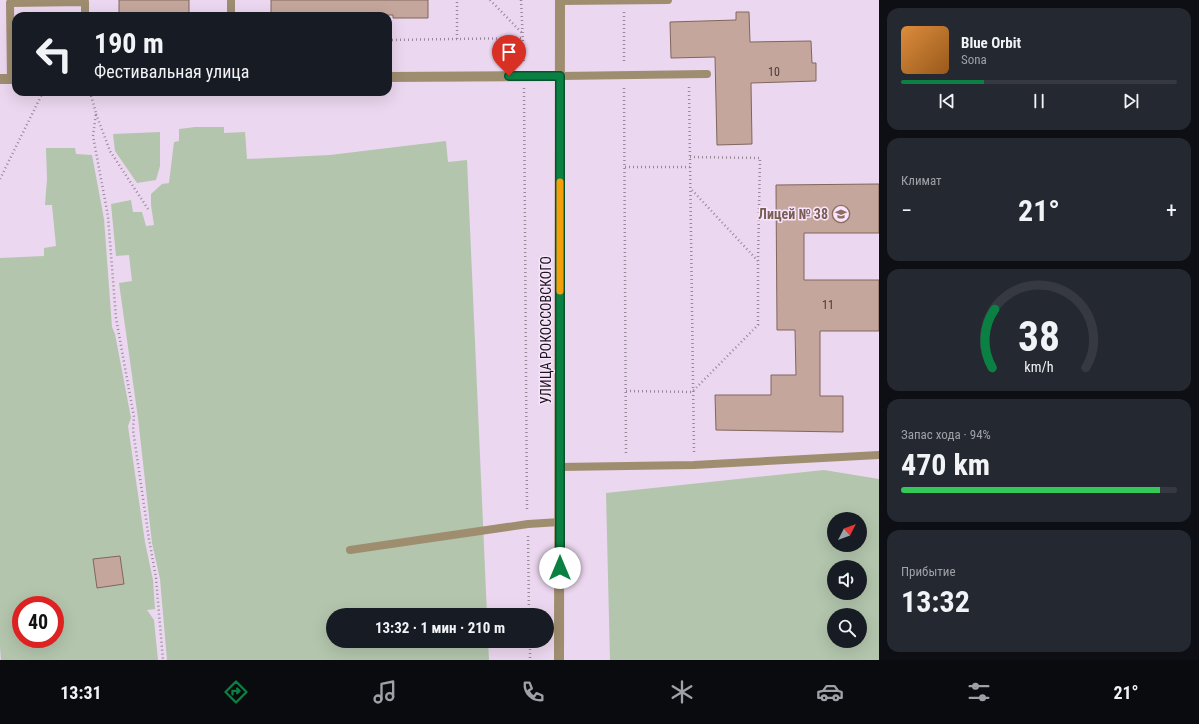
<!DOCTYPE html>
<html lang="ru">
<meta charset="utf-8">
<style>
:root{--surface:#171b24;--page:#242831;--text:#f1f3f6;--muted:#9ea1a6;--line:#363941;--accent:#0b8043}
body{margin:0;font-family:"Roboto Condensed",sans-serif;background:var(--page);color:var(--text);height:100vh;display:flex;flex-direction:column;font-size:15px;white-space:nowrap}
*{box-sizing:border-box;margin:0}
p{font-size:13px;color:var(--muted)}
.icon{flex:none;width:22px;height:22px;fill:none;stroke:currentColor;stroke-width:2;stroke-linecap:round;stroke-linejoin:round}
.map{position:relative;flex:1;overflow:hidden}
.panel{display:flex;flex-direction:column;gap:8px;padding:8px;background:#0d0f14;width:320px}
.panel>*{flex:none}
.guide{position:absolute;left:12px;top:12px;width:380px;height:84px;border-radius:12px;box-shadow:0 4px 16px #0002;background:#171b24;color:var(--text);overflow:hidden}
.needle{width:26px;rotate:48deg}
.buttons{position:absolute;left:827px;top:512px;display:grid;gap:8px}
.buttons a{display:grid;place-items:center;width:40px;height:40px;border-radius:50%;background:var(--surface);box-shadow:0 4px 16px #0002;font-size:20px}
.speed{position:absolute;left:12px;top:596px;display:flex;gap:8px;font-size:20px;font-weight:700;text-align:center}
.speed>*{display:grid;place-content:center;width:52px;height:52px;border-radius:50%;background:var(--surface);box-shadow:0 4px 16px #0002;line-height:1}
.speed .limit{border:6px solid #d22;background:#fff;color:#111}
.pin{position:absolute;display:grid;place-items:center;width:34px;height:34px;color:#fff;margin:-41px -17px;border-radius:50% 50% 50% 0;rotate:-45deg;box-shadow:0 0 4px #0007}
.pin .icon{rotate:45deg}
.me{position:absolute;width:44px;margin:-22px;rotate:0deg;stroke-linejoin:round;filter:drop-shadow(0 0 3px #0008)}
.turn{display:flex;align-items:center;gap:14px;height:84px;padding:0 16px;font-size:18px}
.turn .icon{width:52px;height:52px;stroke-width:2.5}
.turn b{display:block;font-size:28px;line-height:34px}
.big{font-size:30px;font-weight:700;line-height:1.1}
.panel .widget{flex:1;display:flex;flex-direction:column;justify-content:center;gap:6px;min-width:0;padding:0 14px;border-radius:12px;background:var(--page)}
.panel .dial{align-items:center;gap:0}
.dial svg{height:104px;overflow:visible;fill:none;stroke:var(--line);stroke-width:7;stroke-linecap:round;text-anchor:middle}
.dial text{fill:var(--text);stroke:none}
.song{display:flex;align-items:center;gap:12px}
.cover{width:48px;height:48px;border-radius:6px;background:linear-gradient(135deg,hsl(30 70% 55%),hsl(30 70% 35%))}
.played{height:4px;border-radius:2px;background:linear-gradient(90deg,var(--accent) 30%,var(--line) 30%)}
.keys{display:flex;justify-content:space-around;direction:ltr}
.heat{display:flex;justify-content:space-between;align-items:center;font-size:22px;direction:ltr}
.charge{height:6px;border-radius:3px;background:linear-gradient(90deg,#34c759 94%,var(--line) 0)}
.trip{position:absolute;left:326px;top:608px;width:228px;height:40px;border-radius:20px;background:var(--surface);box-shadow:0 4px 16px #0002;font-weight:700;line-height:40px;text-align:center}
.tabs{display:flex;height:64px;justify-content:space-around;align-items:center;background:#090b0e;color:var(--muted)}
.tabs .icon{width:28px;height:28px}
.tabs .current{color:var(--accent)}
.tabs b{font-size:18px;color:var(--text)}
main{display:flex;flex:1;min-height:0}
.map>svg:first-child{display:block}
.green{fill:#b3c5ad;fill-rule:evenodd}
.building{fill:#c4a69c;stroke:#81665d}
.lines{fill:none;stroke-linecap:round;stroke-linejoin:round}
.path{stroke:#968899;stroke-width:2.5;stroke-dasharray:1 3;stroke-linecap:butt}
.service{stroke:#9f8d70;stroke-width:8}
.minor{stroke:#9f8d70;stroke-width:10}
.tertiary{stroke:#9f8d70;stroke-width:10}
.route-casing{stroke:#07532c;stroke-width:10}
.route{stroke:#0b8043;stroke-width:7}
.slow{stroke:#f59e0b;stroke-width:7}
.labels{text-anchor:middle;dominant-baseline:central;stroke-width:3;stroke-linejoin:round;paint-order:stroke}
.number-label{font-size:12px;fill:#46393d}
.education-label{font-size:14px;font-weight:bold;fill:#785e54;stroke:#f8e5fc;text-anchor:end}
.street-label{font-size:14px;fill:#1c151d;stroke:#f8e5fc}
</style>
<main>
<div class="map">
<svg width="879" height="660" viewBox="0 0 879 660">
<rect width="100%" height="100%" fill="#ebd7ef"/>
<!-- green -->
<g class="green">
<path d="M195 127H224V133L245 132 247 159 330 155 446 141 448 162 467 160 487 615H333V641H488L489 660H167L160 579 152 543 138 418 119 283 132 281 129 255 116 256 111 204 131 200 133 212H142L146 226 154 225 151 205V194L162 184 169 183 174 142 179 141V129Z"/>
<path d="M160 132V166L156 180 137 183 115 151 113 134Z"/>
<path d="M46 148H75L76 154 92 155 104 219 112 327 115 334 131 418 128 426 145 542 153 580 155 609 147 610 154 620 158 660H1L0 648V258L44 256V248L56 246 52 205H45L47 179ZM21 605H55V639H21Z"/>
<path d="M824 470 879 479V660H610L606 493ZM834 519H860V545H834ZM834 567H860V593H834ZM834 615H860V641H834Z"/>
</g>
<!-- building -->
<g class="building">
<rect x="119" y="0" width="70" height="16"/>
<path d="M271 0H428V18H393V15L271 16Z"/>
<path d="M736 12H749L750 42 811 41 812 63H816V81L751 83 752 144 717 145 715 57 671 58 670 22 736 20Z"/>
<path d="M879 184V233H804V280H879V331H820V396H843V432L716 430 715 395H771V375H796L795 330H777L776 185Z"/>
<path d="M120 556 124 584 97 588 93 559Z"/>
</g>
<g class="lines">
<!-- path -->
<g class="path">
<path d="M490 0 523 34"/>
<path d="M521 0 524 63"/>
<path d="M624 12V63"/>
<path d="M457 39V0"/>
<path d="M388 40 523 38"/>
<path d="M689 87 694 454"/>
<path d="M524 88 527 511"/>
<path d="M624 88 626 455"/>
<path d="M90 92 96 113 93 136 108 216 116 318 134 417 133 430 149 539 156 578 163 660"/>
<path d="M96 114 110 151 148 209"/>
<path d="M690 157 760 158 758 261"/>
<path d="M625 167H690"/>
<path d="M0 179 43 92"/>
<path d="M626 391 692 392 758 325V261L691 189"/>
<path d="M528 536 529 615"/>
<path d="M530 641V660"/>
</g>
<!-- service -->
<g class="service">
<path d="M231 0V16"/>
<path d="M560 1 668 0"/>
<path d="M560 76 707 74"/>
<path d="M11 79 10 3 85 2V16"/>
<path d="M560 467 694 465 879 455"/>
<path d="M350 550 528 524 560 522"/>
</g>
<!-- minor -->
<g class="minor">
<path d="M388 77 560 76"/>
<path d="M0 79H16"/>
</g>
<!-- tertiary -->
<path class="tertiary" d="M559 660 560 0"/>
</g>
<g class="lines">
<defs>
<path id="route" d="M509 76H560V568"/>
</defs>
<!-- route casing -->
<use href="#route" class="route-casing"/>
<!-- route -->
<use href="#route" class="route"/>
<!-- slow -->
<path class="slow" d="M560 291V182"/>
</g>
<!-- icons -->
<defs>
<symbol id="school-ring" viewBox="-11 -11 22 22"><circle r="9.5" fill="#f8e5fc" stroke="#8d6e63" stroke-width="1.5"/><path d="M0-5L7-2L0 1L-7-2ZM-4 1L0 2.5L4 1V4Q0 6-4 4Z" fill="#8d6e63"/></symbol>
</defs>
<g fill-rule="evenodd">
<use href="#school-ring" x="831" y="204" width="20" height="20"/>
</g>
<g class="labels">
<!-- number labels -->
<g class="number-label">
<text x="774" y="72">10</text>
<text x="828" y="305">11</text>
</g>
<!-- education labels -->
<g class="education-label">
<text x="828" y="214">Лицей № 38</text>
</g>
<!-- street labels -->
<g class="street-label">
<text transform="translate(546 330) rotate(-90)">УЛИЦА РОКОССОВСКОГО</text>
</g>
</g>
</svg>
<div class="buttons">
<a><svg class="needle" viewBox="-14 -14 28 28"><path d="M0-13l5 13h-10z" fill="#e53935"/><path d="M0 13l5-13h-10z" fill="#9ea1a6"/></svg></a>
<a><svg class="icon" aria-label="sound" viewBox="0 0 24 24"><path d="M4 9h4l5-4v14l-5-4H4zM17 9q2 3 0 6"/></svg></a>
<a><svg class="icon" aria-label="search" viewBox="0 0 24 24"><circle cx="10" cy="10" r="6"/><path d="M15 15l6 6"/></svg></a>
</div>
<div class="speed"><div class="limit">40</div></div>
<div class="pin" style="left:509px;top:76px;background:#d93025"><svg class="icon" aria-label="arrive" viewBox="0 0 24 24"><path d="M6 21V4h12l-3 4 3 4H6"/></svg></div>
<svg class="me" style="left:560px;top:568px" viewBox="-20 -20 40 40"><circle r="19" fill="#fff"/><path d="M0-13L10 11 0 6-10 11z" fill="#0b8043"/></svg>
<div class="trip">13:32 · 1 мин · 210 m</div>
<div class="guide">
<div class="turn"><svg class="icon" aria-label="left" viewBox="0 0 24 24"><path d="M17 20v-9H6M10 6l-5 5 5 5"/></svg><div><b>190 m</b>Фестивальная улица</div></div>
</div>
</div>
<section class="panel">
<div class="widget">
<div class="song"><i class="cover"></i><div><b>Blue Orbit</b><p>Sona</p></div></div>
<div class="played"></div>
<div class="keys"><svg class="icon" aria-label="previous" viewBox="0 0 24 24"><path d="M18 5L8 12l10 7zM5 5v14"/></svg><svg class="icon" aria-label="pause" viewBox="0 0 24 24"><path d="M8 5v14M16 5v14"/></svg><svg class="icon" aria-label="next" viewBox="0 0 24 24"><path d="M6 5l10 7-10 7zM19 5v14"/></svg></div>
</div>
<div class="widget"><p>Климат</p>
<div class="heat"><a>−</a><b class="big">21°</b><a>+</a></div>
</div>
<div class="widget dial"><svg viewBox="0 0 100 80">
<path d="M14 69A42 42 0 1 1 86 69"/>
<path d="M14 69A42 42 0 0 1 16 24" stroke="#0b8043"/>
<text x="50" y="56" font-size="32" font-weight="700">38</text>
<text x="50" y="72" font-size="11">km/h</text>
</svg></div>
<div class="widget"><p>Запас хода · 94%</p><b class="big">470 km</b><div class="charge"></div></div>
<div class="widget"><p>Прибытие</p><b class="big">13:32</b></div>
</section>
</main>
<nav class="tabs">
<b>13:31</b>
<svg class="icon current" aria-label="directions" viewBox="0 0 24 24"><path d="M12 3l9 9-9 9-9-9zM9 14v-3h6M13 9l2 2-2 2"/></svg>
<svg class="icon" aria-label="music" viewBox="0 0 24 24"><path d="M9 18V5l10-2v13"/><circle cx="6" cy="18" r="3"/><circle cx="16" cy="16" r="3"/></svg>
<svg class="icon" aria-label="phone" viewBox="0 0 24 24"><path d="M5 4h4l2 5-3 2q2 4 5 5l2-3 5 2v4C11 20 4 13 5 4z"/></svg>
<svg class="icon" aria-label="climate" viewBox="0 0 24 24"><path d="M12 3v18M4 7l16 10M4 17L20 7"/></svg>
<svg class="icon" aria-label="car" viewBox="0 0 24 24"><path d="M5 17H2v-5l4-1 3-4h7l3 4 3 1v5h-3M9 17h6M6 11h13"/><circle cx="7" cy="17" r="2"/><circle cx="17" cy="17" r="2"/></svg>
<svg class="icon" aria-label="filters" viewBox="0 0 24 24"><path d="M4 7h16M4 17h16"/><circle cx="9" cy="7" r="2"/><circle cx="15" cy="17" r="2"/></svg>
<b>21°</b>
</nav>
